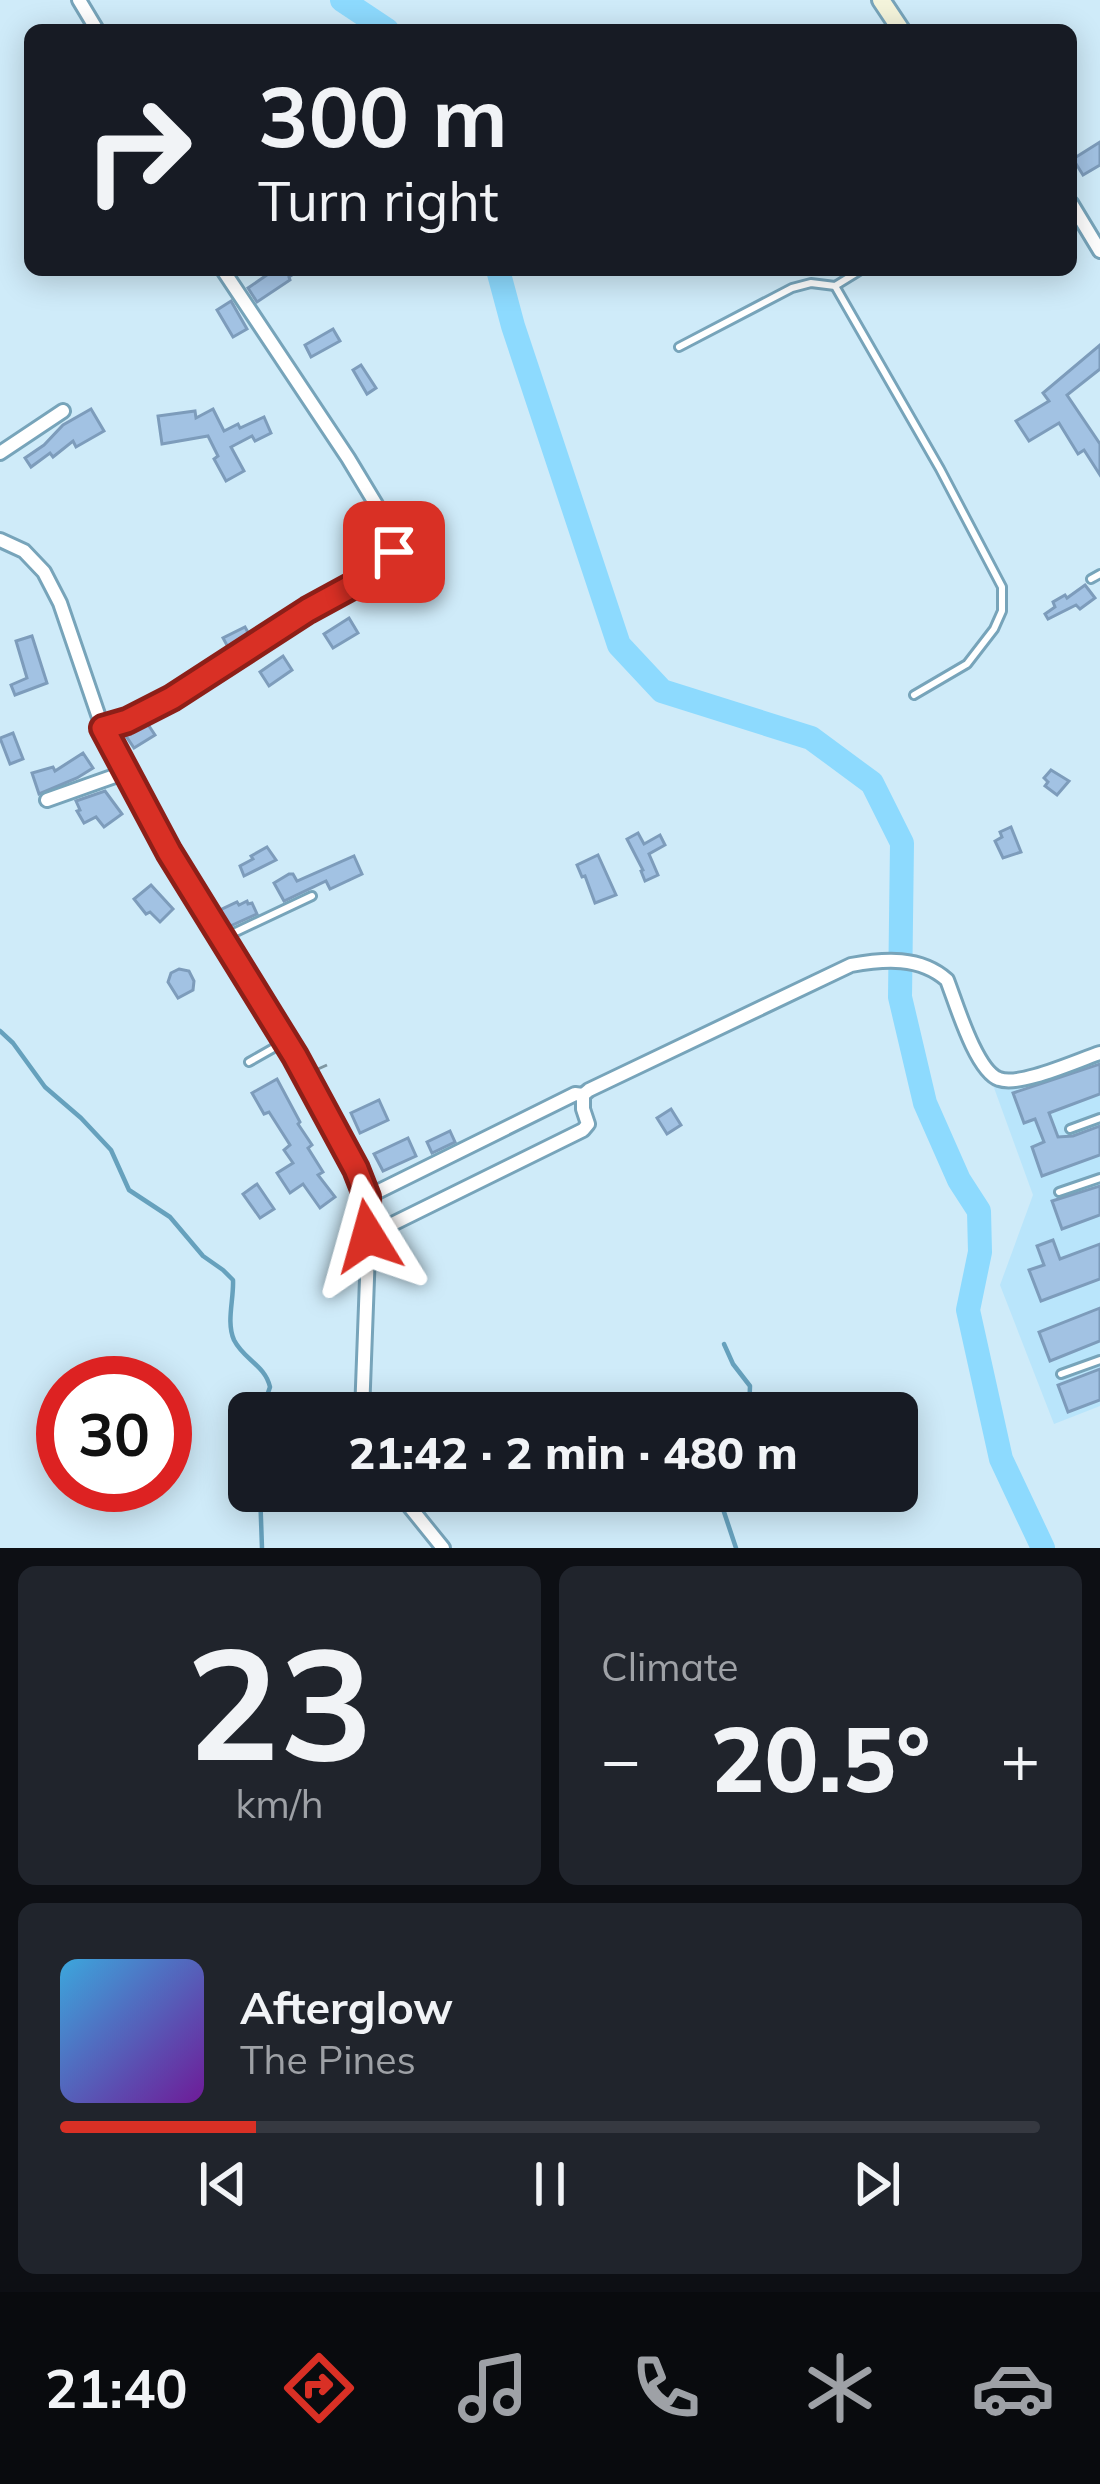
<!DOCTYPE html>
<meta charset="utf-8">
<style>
:root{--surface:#171b24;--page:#20242c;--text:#f1f3f6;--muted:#9ea1a6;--line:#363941;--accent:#d93025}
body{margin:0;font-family:Mulish,sans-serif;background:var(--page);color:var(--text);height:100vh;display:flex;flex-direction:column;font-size:45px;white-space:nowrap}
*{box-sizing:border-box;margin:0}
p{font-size:39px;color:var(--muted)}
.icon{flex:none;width:66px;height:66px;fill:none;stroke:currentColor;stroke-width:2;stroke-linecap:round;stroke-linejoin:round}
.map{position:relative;height:1548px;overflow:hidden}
.panel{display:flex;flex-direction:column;gap:18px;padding:18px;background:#0d0f14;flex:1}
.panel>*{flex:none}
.top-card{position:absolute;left:24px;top:24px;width:1053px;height:252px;border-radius:18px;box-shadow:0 6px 30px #0003;background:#171b24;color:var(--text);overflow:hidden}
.speed{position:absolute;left:36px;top:1356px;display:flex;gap:24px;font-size:60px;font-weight:700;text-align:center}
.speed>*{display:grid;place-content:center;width:156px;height:156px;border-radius:50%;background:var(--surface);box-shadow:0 6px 30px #0003;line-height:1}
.speed .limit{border:18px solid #d22;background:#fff;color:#111}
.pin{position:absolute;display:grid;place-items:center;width:102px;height:102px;color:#fff;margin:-51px;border-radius:24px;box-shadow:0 6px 18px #0006}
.me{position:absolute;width:132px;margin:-66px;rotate:352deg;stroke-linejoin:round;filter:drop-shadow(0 0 9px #0008)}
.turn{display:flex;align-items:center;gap:42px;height:252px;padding:0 36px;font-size:54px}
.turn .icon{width:156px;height:156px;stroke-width:2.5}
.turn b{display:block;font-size:84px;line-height:102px}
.big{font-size:90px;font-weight:800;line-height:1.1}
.panel .card{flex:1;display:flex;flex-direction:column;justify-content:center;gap:18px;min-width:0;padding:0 42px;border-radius:18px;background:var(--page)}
.panel .dial{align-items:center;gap:0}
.dial b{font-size:156px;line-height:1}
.song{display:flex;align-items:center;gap:36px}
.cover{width:144px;height:144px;border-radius:18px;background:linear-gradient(135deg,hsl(200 70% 55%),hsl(280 70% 35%))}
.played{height:12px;border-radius:6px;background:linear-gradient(90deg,var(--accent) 20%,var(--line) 20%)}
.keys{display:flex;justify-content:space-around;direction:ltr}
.heat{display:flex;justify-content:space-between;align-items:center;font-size:66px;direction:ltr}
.panel .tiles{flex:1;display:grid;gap:18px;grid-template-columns:1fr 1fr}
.card:last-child{grid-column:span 2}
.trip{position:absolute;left:228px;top:1392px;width:690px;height:120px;border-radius:18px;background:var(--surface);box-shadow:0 6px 30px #0003;font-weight:800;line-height:120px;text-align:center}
.dock{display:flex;height:192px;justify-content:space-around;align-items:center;background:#090b0e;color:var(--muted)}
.dock .icon{width:84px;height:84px}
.dock .selected{color:var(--accent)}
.dock b{font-size:54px;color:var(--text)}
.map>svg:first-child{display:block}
.built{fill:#b9e5fb}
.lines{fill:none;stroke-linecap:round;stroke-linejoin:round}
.stream{stroke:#66a1bd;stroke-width:4.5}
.river{stroke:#8ddafe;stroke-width:24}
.building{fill:#a2c2e3;stroke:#7d9cbb;stroke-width:3}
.lane-casing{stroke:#77a4ba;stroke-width:12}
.street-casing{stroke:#77a4ba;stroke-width:18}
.secondary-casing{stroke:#77a4ba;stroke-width:22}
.path{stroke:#7f97a3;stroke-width:3;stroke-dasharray:12 6;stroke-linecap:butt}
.lane{stroke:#fff;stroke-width:6}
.street{stroke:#fff;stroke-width:12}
.secondary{stroke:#f4f4db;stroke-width:16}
.route-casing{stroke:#8d1f18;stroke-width:30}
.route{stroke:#d93025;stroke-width:21}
</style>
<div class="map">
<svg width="1100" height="1548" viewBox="0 0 1100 1548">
<rect width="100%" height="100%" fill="#cfebf9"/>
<!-- built -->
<path class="built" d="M1100 1046V1406L1054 1424 1000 1285 1033 1195 993 1085Z"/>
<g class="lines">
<!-- stream -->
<g class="stream">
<path d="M0 1031 13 1043 45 1087 81 1118 111 1150 129 1190 170 1217 203 1256 223 1270 233 1280C234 1299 226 1322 234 1340 244 1360 265 1365 270 1387L261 1413"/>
<path d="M724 1344 733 1364 750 1386 749 1413"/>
<path d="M260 1491 262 1548"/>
<path d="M725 1491 723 1509 736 1548"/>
</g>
<!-- river -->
<g class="river">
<path d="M342 0 387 30"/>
<path d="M498 270 513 326 619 645 662 691 811 738 872 783 902 843 900 997 925 1103 959 1180 979 1211 980 1252 968 1310 1001 1459 1043 1548"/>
</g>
</g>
<!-- building -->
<g class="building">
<path d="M1100 142V165L1083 175 1073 159Z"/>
<path d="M274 270H299L289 277 290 280 257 302 248 288Z"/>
<path d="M231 301 247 329 233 337 217 310Z"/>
<path d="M333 329 340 341 311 357 305 345Z"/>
<path d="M1100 345V369L1067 395 1100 444V475L1084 450 1078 454 1059 423 1029 441 1016 421 1049 401 1043 393Z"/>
<path d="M361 365 376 388 367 394 353 370Z"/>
<path d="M91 409 104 431 76 447 73 441 53 457 50 453 31 467 25 458 44 445 63 425Z"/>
<path d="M213 409 224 431 238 424 240 428 264 417 271 433 255 441 252 436 231 447 244 471 226 481 214 459 218 456 208 436 162 444 158 416 195 411 196 418Z"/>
<path d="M1085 585 1095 598 1080 609 1076 605 1048 619 1045 614 1055 607 1053 602 1065 595 1067 598Z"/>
<path d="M349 618 358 633 333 648 324 634Z"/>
<path d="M245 627 250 636 229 649 223 638Z"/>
<path d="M32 636 47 683 15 695 11 685 27 678 16 641Z"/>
<path d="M283 656 292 670 269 686 260 672Z"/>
<path d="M147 723 155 735 134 748 126 736Z"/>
<path d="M13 733 23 759 10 764 0 738Z"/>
<path d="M83 753 93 768 77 778 39 794 32 773 53 767 55 771Z"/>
<path d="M1051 770 1069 781 1057 795 1045 786 1048 782 1044 778Z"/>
<path d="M105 791 122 814 104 827 96 817 84 823 77 811 80 810 76 801Z"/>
<path d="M1011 827 1021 852 1003 858 995 841 1002 837 1000 832Z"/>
<path d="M638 833 644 844 660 835 665 845 649 854 658 875 645 881 641 871 643 870 627 839Z"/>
<path d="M267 847 276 860 244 876 240 866 253 859 251 856Z"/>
<path d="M598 855 616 895 595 903 585 876 582 877 577 865Z"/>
<path d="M354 856 362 874 330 889 326 881 284 901 274 883 289 874H293L297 881Z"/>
<path d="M151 885 173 909 160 922 150 912 146 914 134 899Z"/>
<path d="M247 901 248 904 252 903 257 914 228 927 218 911 237 902 239 905Z"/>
<path d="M179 969 189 971 194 981 193 990 178 998 168 982 171 973Z"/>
<path d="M1100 1064V1094L1049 1113 1058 1137 1073 1136 1100 1126V1155L1042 1176 1032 1147 1044 1142 1035 1119 1024 1123 1013 1093Z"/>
<path d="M277 1079 300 1122 298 1124 312 1145 308 1148 323 1172 318 1175 335 1197 320 1208 303 1184 290 1193 277 1173 293 1163 284 1150 290 1145 269 1112 264 1114 252 1093Z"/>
<path d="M379 1100 388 1120 360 1133 351 1113Z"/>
<path d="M671 1109 681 1125 667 1134 657 1118Z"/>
<path d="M450 1131 455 1142 432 1153 427 1142Z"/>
<path d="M408 1138 416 1156 383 1171 374 1154Z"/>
<path d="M257 1184 274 1209 260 1218 243 1194Z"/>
<path d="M1100 1186V1215L1062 1229 1052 1201Z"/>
<path d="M1053 1240 1060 1259 1100 1244V1279L1041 1301 1029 1270 1044 1265 1037 1246Z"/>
<path d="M1100 1308V1341L1050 1361 1039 1332Z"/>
<path d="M1100 1369V1400L1068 1412 1058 1385Z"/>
</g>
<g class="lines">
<defs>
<g id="lane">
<path d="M861 270 835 286 940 469 1002 587V611L994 629 967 664 914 695"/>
<path d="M679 347 792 288 811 283 835 286"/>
<path d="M1091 579 1100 574"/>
<path d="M223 938 312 896"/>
<path d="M249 1062 286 1041"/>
<path d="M1070 1129 1100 1118"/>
<path d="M1059 1192 1100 1178"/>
<path d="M1061 1374 1100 1360"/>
</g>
<g id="street">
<path d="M79 0 97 30"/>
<path d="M1071 203 1100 251"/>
<path d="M0 453 63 411"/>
<path d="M0 540 24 551 44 572 60 603 105 735 169 852 295 1056 356 1169 367 1197 369 1225 362 1413"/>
<path d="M103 729 127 721 172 698 308 611 387 567 394 552 389 526 348 458 223 270"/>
<path d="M47 800 126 772"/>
<path d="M367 1197 575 1094 583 1095"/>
<path d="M368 1236 583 1130 588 1124 583 1109V1095L589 1090 851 965C884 959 920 956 947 980 956 1003 976 1071 999 1079 1020 1087 1078 1060 1100 1053"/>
<path d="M397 1491 443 1548"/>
</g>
<path id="secondary" d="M881 0 901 30"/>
</defs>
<!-- lane casing -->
<use href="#lane" class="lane-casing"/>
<!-- street casing -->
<use href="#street" class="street-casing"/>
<!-- secondary casing -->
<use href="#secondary" class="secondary-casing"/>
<!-- path -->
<path class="path" d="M318 1069 327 1065"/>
<!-- lane -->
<use href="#lane" class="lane"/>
<!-- street -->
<use href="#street" class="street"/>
<!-- secondary -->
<use href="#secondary" class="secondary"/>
</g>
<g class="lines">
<defs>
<path id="route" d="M368 1236 367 1197 356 1169 295 1056 169 852 103 728 127 721 172 698 308 610 387 567 394 552"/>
</defs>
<!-- route casing -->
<use href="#route" class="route-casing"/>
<!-- route -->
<use href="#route" class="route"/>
</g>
</svg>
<div class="speed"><div class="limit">30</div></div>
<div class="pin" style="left:394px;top:552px;background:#d93025"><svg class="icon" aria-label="arrive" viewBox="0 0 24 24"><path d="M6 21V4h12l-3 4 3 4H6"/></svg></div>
<svg class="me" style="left:368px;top:1236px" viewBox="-20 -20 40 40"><path d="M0-17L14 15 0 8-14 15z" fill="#d93025" stroke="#fff" stroke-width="4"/></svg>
<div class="trip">21:42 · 2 min · 480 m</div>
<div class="top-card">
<div class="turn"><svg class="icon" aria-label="right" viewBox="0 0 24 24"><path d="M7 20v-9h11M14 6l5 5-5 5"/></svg><div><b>300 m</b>Turn right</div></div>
</div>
</div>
<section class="panel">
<div class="tiles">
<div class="card dial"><b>23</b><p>km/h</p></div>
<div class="card"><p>Climate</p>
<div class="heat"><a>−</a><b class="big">20.5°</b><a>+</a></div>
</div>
<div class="card">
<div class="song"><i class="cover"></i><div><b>Afterglow</b><p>The Pines</p></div></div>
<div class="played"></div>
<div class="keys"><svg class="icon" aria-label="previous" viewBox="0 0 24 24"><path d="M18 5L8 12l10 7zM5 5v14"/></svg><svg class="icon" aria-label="pause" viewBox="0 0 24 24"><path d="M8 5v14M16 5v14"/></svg><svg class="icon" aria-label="next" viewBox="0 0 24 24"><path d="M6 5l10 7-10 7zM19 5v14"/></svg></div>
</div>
</div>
</section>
<nav class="dock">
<b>21:40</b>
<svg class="icon selected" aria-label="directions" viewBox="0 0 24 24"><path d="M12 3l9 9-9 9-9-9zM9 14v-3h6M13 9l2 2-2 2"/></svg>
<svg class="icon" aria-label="music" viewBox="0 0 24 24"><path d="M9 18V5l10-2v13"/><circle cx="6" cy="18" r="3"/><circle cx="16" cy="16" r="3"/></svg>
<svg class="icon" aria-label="phone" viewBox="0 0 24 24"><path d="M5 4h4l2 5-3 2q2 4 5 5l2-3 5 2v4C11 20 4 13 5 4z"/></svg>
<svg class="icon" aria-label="climate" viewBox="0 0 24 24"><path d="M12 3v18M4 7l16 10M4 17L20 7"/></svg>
<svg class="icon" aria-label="car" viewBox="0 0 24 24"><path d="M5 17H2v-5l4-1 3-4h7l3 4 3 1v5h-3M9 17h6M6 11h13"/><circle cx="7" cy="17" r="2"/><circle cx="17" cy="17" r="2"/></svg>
</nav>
